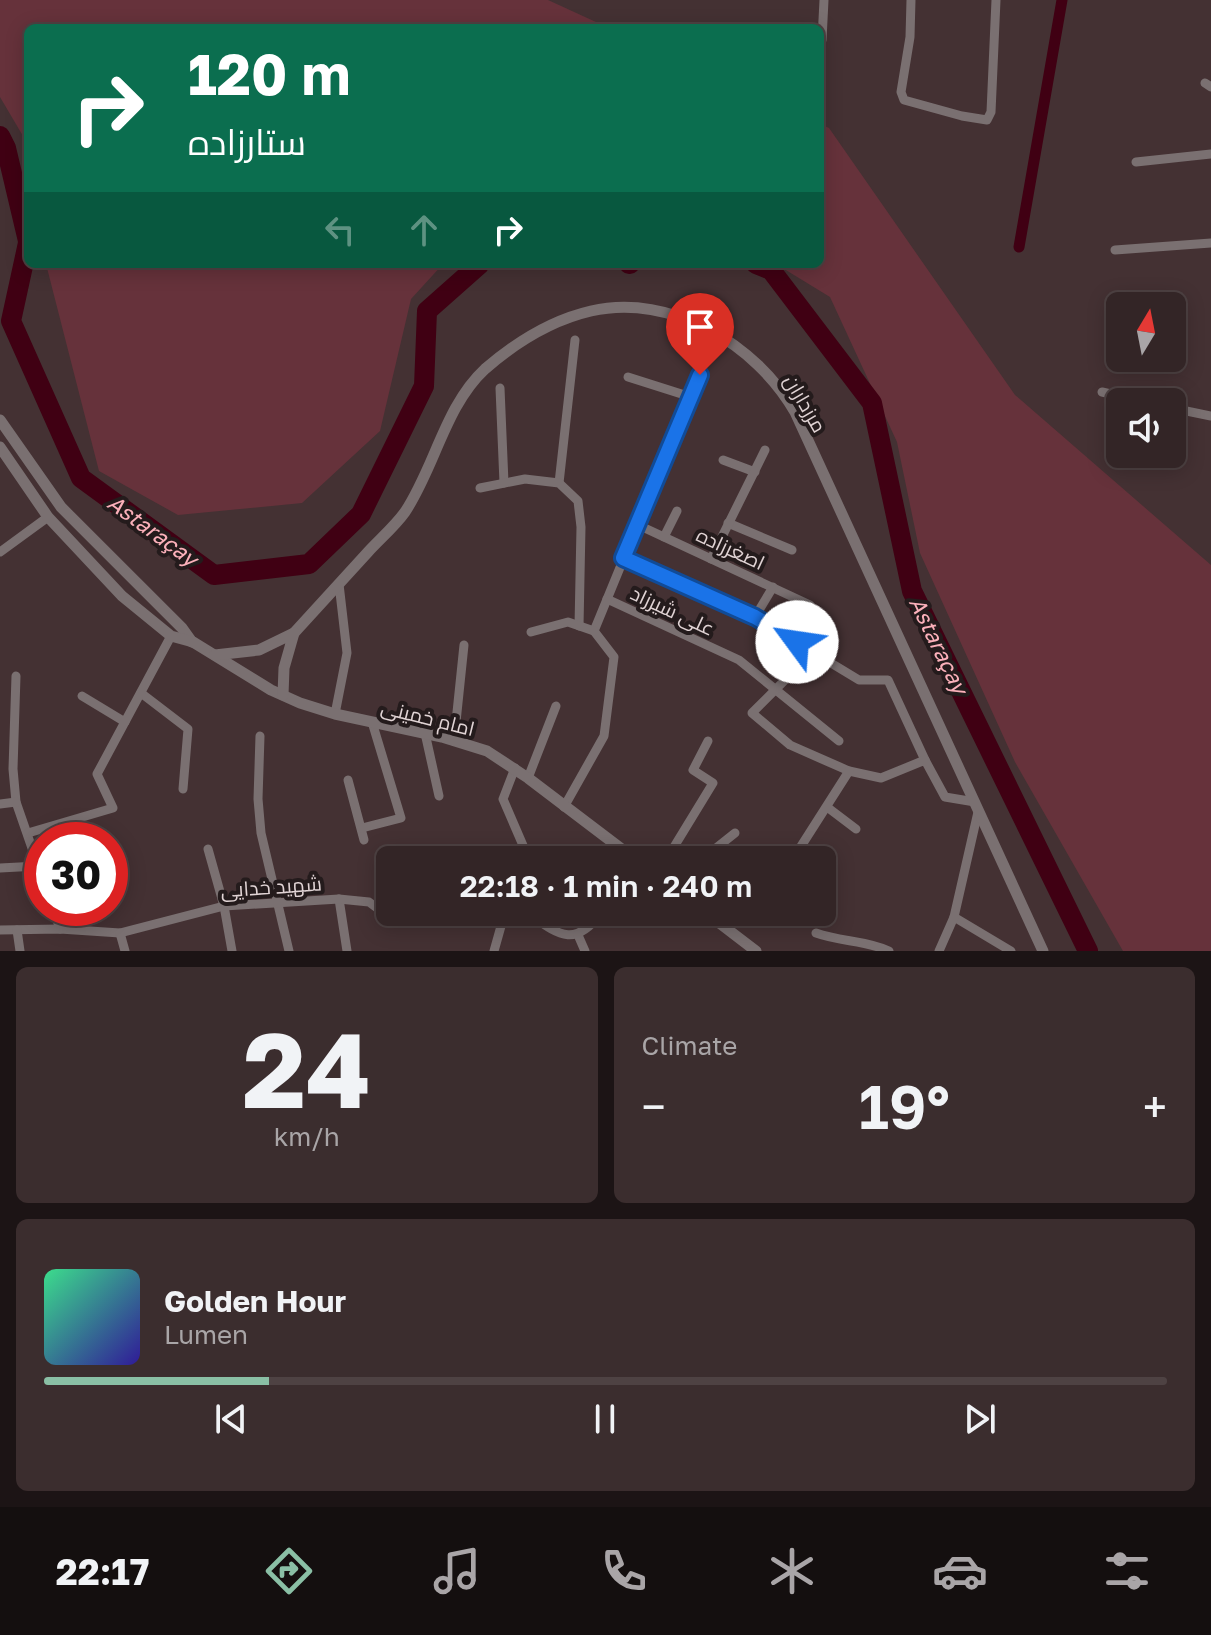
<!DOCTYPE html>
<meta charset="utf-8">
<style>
:root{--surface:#332526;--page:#3b2d2e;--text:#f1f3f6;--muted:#a9a5a7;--line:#4e4243;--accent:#8abfa5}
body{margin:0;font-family:"Golos Text",Cairo,sans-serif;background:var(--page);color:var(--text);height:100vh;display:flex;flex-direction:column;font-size:30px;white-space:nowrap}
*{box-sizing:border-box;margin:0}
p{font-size:26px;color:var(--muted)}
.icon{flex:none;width:44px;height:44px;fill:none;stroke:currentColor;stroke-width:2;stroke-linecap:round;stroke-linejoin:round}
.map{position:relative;height:951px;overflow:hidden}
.panel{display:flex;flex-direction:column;gap:16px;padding:16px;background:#1c1415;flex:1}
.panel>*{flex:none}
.banner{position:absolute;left:24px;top:24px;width:800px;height:244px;border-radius:12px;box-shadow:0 4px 20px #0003,0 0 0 2px var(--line);background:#0b6e4f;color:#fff;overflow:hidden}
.needle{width:52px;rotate:10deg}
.controls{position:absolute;left:1106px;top:292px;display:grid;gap:16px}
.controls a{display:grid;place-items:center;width:80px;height:80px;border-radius:12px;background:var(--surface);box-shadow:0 4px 20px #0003,0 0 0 2px var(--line);font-size:40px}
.speed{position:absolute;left:24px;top:822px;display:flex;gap:16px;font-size:40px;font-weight:700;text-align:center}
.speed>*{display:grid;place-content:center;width:104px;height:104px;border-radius:50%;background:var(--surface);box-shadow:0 4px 20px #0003,0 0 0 2px var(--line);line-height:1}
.speed .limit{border:12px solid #d22;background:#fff;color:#111}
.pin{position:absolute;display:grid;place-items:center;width:68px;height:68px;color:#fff;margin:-82px -34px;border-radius:50% 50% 50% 0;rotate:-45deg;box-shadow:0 0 8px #0007}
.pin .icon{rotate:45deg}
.me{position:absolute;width:88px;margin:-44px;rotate:301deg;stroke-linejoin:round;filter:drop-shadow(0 0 6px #0008)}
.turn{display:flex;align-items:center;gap:28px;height:168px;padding:0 32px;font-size:36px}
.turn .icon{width:104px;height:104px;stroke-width:2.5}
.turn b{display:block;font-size:56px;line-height:68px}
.lanes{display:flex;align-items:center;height:76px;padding:0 32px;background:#0003;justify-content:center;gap:40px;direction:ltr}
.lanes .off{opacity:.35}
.big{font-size:60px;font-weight:600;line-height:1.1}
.panel .tile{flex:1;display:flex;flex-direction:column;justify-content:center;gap:12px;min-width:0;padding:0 28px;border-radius:12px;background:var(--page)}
.panel .dial{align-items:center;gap:0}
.dial b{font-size:104px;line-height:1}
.song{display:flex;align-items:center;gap:24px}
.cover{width:96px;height:96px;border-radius:12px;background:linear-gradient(135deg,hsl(150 70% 55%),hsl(250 70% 35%))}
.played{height:8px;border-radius:4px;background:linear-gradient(90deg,var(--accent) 20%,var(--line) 20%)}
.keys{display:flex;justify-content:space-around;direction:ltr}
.heat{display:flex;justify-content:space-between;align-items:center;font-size:44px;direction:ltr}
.panel .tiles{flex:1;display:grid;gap:16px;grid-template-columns:1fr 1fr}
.tile:last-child{grid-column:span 2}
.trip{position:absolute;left:376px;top:846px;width:460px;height:80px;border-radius:12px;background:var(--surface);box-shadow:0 4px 20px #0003,0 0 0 2px var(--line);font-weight:600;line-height:80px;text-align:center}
.tabs{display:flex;height:128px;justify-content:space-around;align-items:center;background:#140f0f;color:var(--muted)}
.tabs .icon{width:56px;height:56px}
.tabs .on{color:var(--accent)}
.tabs b{font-size:36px;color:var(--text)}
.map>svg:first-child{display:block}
.green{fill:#66323b}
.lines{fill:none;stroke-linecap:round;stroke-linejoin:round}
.canal{stroke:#400013;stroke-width:11}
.river{stroke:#400013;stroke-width:20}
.minor{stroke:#7a7071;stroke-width:9}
.tertiary{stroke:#7a7071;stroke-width:11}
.route-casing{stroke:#114b97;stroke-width:20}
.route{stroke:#1a73e8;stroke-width:14}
.labels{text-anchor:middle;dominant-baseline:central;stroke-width:8;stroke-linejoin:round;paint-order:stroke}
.street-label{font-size:20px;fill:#e1d4d5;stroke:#241b1c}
.water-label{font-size:22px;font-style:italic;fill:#fbb0ba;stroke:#241b1c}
</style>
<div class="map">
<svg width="1211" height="951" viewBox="0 0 1211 951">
<rect width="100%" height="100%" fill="#443133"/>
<!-- green -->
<g class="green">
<path d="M0 0H548L609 28H28V166L23 136 0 97Z"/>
<path d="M820 124 829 128 1015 395 1211 565V951H1123L1015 762 920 553 897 442 830 297 776 264H820Z"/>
<path d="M46 264H443L411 299 380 431 302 503 178 515 99 471Z"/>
</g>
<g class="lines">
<!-- canal -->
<path class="canal" d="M1019 247 1062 0"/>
<!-- river -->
<g class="river">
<path d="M0 136 6 148 28 241"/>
<path d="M28 243 11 321 81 478 214 575 309 564 361 514 424 386 427 311 480 264"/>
<path d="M629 264H630"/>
<path d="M756 264 771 270 872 403 912 591 1088 951"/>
</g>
<!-- minor -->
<g class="minor">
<path d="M911 0 910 37 901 92 904 100 962 116 987 120 991 112 996 0"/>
<path d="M822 40 824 0"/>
<path d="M1205 83 1211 87"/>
<path d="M1136 162 1211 154"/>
<path d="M1115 250 1211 243"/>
<path d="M628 377 691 397"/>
<path d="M500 388 504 483"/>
<path d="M1102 392 1146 402"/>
<path d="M1172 408 1211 416"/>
<path d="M723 460 755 472"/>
<path d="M559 483 575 340"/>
<path d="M480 488 525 479 559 483 578 501 581 527 579 626"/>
<path d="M728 523 792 550"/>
<path d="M636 524 810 605"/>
<path d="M664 537 677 511"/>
<path d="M0 552 48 517"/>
<path d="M623 558 755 617 859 680H888L925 760"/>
<path d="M711 559 765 450"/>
<path d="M607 599 739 660 839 741"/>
<path d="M755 617 773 587"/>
<path d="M594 631 708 353"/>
<path d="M531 632 568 622 594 631"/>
<path d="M813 652 752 713 790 745 849 771 881 778 925 760 945 797 975 802"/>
<path d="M16 676 13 769 16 802 42 877"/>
<path d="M141 693 188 729 183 789"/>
<path d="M82 696 125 722"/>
<path d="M335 714 347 653 339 584"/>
<path d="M425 733 439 796"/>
<path d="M260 736 258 799 261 833 289 951"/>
<path d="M454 741 464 645"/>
<path d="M515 768 503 799 525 850"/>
<path d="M528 778 556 706"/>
<path d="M348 780 364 840"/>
<path d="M0 804 16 802"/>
<path d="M564 807 604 736 614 657 594 631"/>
<path d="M827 807 856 829"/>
<path d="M362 828 401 818 372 722"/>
<path d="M28 833 113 808 97 774 171 636"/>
<path d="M208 849 224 906 232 951"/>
<path d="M798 851 849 771"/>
<path d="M666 860 713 783 693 770 708 741"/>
<path d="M701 860 735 833"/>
<path d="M0 868 38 866"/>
<path d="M110 873 120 869"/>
<path d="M339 899 347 951"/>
<path d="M53 908 60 929"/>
<path d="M526 912C559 935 574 949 602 912"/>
<path d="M954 917 1011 951"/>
<path d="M0 930 60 929 120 933 224 906 339 899 369 902 381 911 392 914 401 912"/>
<path d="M17 930 20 951"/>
<path d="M120 933 125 951"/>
<path d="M816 933C841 942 865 940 889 951"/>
<path d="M578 935 585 951"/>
<path d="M494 951 505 912"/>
<path d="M939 951 954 917 978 812"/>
</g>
<!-- tertiary -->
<g class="tertiary">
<path d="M0 420 61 507 182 628 192 642"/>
<path d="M0 447 48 517 122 596 171 636 193 642 271 690 300 703 335 714 442 737 487 751 528 778 636 860"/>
<path d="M294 633C319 606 343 579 368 552 380 539 395 526 405 512 435 467 445 406 485 369 515 343 552 320 591 311 671 293 756 344 795 412L1043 951"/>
<path d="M215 655 259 650 294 633 284 668 283 695"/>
<path d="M705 912 756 951"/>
</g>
</g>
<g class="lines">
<defs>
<path id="route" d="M700 375 623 558 755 617 797 642"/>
</defs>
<!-- route casing -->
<use href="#route" class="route-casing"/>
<!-- route -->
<use href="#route" class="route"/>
</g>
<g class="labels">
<!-- street labels -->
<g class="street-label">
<text transform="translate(806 403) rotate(60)">مرزداران</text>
<text transform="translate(731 548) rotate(25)">اصغرزاده</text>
<text transform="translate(673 610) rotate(25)">علی شیرزاد</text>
<text transform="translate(428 717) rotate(14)">امام خمینی</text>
<text transform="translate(271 886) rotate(-4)">شهید خدایی</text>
</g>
<!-- water labels -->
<g class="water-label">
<text transform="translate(153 530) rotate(36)">Astaraçay</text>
<text transform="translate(939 645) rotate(64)">Astaraçay</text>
</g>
</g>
</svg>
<div class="controls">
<a><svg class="needle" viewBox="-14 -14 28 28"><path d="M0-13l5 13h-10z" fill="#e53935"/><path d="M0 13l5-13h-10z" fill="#a9a5a7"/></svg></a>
<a><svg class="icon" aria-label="sound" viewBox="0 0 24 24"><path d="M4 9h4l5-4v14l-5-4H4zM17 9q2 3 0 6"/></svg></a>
</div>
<div class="speed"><div class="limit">30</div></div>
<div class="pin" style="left:700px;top:375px;background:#d93025"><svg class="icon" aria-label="arrive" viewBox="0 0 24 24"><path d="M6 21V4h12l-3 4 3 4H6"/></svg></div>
<svg class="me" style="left:797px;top:642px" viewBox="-20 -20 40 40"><circle r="19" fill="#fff"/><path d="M0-13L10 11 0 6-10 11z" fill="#1a73e8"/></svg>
<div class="trip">22:18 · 1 min · 240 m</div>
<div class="banner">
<div class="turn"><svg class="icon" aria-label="right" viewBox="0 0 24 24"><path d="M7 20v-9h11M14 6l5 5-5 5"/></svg><div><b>120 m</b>ستارزاده</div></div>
<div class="lanes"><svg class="icon off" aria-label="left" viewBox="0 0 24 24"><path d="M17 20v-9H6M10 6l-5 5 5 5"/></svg><svg class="icon off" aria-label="ahead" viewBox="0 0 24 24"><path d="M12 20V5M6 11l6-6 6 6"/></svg><svg class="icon" aria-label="right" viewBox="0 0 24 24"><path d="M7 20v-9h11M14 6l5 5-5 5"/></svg></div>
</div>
</div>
<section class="panel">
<div class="tiles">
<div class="tile dial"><b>24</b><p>km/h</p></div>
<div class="tile"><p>Climate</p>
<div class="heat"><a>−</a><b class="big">19°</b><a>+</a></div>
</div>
<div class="tile">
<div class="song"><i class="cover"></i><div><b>Golden Hour</b><p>Lumen</p></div></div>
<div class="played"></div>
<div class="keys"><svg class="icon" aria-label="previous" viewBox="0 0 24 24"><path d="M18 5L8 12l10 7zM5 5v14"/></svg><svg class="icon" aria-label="pause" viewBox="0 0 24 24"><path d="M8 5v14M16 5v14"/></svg><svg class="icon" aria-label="next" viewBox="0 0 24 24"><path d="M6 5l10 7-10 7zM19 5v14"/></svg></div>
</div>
</div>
</section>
<nav class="tabs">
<b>22:17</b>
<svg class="icon on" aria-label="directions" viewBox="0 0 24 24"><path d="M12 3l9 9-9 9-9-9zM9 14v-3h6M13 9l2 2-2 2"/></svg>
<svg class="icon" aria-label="music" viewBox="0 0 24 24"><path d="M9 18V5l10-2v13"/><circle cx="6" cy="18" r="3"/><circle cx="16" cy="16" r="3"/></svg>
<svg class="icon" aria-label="phone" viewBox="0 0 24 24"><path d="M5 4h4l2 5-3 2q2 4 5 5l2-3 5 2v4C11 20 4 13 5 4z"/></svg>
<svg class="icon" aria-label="climate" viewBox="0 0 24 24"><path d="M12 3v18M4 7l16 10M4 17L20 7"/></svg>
<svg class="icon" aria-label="car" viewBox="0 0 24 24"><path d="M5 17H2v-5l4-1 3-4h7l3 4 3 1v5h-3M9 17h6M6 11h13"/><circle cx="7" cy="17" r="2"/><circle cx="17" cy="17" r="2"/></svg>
<svg class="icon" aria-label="filters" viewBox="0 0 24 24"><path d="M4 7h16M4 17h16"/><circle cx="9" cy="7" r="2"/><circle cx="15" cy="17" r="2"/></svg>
</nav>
